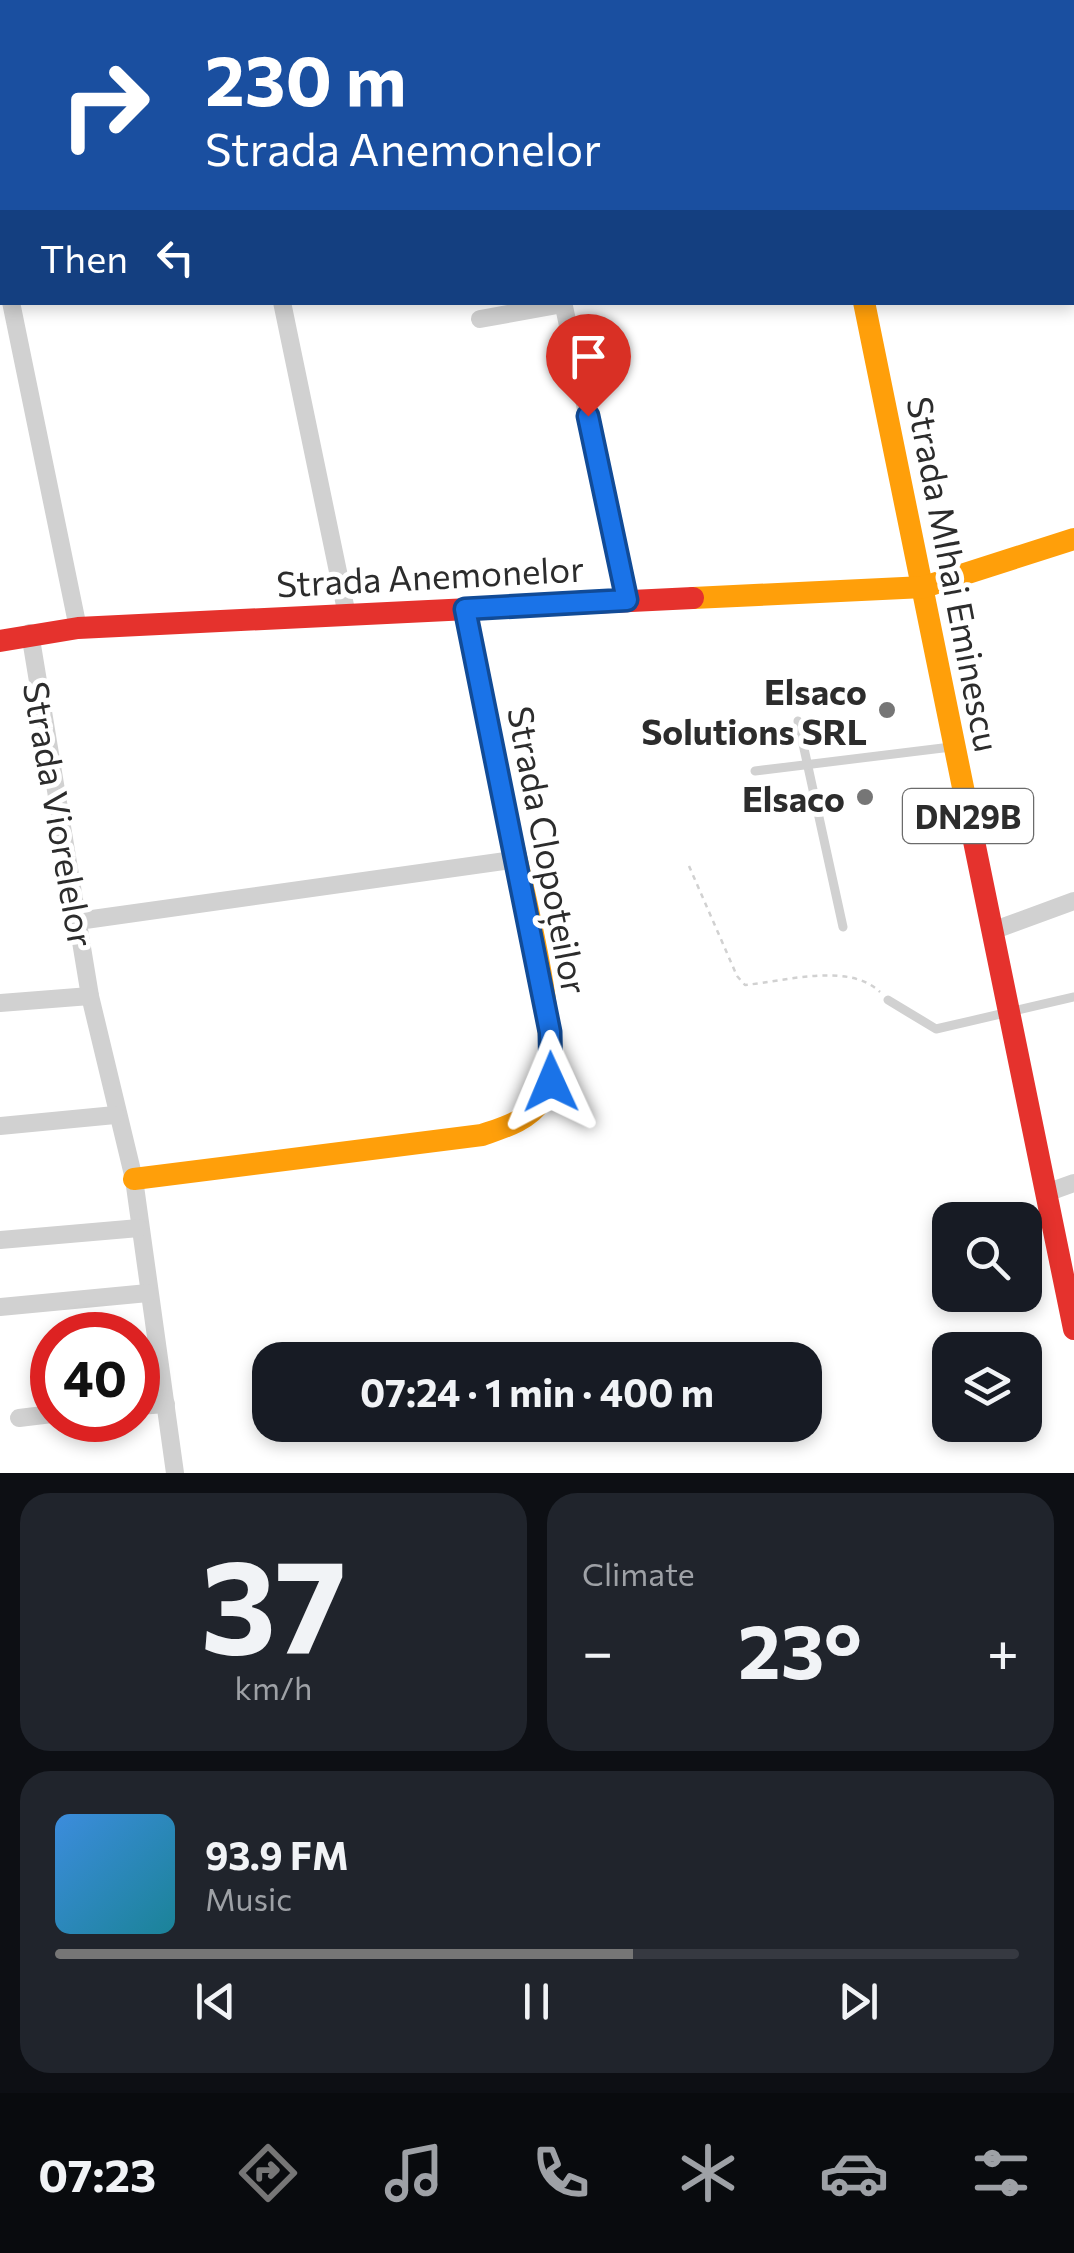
<!DOCTYPE html>
<meta charset="utf-8">
<style>
:root{--surface:#171b24;--page:#20242c;--text:#f1f3f6;--muted:#9ea1a6;--line:#363941;--accent:#767676}
body{margin:0;font-family:Commissioner,sans-serif;background:var(--page);color:var(--text);height:100vh;display:flex;flex-direction:column;font-size:38px;white-space:nowrap}
*{box-sizing:border-box;margin:0}
p{font-size:32px;color:var(--muted)}
.icon{flex:none;width:55px;height:55px;fill:none;stroke:currentColor;stroke-width:2;stroke-linecap:round;stroke-linejoin:round}
.map{position:relative;height:1473px;overflow:hidden}
.details{display:flex;flex-direction:column;gap:20px;padding:20px;background:#0d0f14;flex:1}
.details>*{flex:none}
.hud{position:absolute;left:0px;top:0px;width:1075px;height:305px;box-shadow:0 5px 15px #0003;background:#1a4fa0;color:#fff;overflow:hidden}
.fabs{position:absolute;left:932px;top:1202px;display:grid;gap:20px}
.fabs a{display:grid;place-items:center;width:110px;height:110px;border-radius:20px;background:var(--surface);box-shadow:0 5px 15px #0003;font-size:50px}
.speed{position:absolute;left:30px;top:1312px;display:flex;gap:20px;font-size:50px;font-weight:700;text-align:center}
.speed>*{display:grid;place-content:center;width:130px;height:130px;border-radius:50%;background:var(--surface);box-shadow:0 5px 15px #0003;line-height:1}
.speed .limit{border:15px solid #d22;background:#fff;color:#111}
.pin{position:absolute;display:grid;place-items:center;width:85px;height:85px;color:#fff;margin:-102px -42px;border-radius:50% 50% 50% 0;rotate:-45deg;box-shadow:0 0 10px #0007}
.pin .icon{rotate:45deg}
.me{position:absolute;width:110px;margin:-55px;rotate:359deg;stroke-linejoin:round;filter:drop-shadow(0 0 8px #0008)}
.turn{display:flex;align-items:center;gap:35px;height:210px;padding:0 40px;font-size:45px}
.turn .icon{width:130px;height:130px;stroke-width:2.5}
.turn b{display:block;font-size:70px;line-height:85px}
.then{display:flex;align-items:center;height:95px;padding:0 40px;background:#0003;gap:20px;font-size:38px}
.big{font-size:75px;font-weight:700;line-height:1.1}
.details .card{flex:1;display:flex;flex-direction:column;justify-content:center;gap:15px;min-width:0;padding:0 35px;border-radius:30px;background:var(--page)}
.details .dial{align-items:center;gap:0}
.dial b{font-size:130px;line-height:1}
.song{display:flex;align-items:center;gap:30px}
.cover{width:120px;height:120px;border-radius:15px;background:linear-gradient(135deg,hsl(210 70% 55%),hsl(190 70% 35%))}
.played{height:10px;border-radius:5px;background:linear-gradient(90deg,var(--accent) 60%,var(--line) 60%)}
.keys{display:flex;justify-content:space-around;direction:ltr}
.heat{display:flex;justify-content:space-between;align-items:center;font-size:55px;direction:ltr}
.details .tiles{flex:1;display:grid;gap:20px;grid-template-columns:1fr 1fr}
.card:last-child{grid-column:span 2}
.trip{position:absolute;left:252px;top:1342px;width:570px;height:100px;border-radius:30px;background:var(--surface);box-shadow:0 5px 15px #0003;font-weight:700;line-height:100px;text-align:center}
.menu{display:flex;height:160px;justify-content:space-around;align-items:center;background:#090b0e;color:var(--muted)}
.menu .icon{width:70px;height:70px}
.menu .selected{color:var(--accent)}
.menu b{font-size:45px;color:var(--text)}
.map>svg:first-child{display:block}
.lines{fill:none;stroke-linecap:round;stroke-linejoin:round}
.path{stroke:#d1d1d1;stroke-width:2.5;stroke-dasharray:5 5;stroke-linecap:butt}
.lane{stroke:#d1d1d1;stroke-width:9}
.street{stroke:#d1d1d1;stroke-width:18}
.slow{stroke:#ff9f0a;stroke-width:22}
.jam{stroke:#e5322d;stroke-width:22}
.route-casing{stroke:#114b97;stroke-width:25}
.route{stroke:#1a73e8;stroke-width:18}
.poi-dot{fill:#767676;stroke:#fff;stroke-width:4}
.labels{text-anchor:middle;dominant-baseline:central;stroke-width:10;stroke-linejoin:round;paint-order:stroke}
.shield{fill:#fff;stroke:#6b6b6b;stroke-width:2.5}
.shield-label{font-size:32px;font-weight:bold;fill:#2c2c2c}
.street-label{font-size:35px;fill:#2c2c2c;stroke:#fff}
.poi-label{font-size:35px;font-weight:bold;fill:#2c2c2c;stroke:#fff;text-anchor:end}
</style>
<div class="map">
<svg width="1074" height="1473" viewBox="0 0 1074 1473">
<rect width="100%" height="100%" fill="#fff"/>
<g class="lines">
<!-- path -->
<path class="path" d="M689 866 737 976 745 985C786 981 849 962 880 992"/>
<!-- lane -->
<g class="lane">
<path d="M798 721 843 927"/>
<path d="M755 771 951 747"/>
<path d="M888 1000 936 1029 1074 997"/>
</g>
<!-- street -->
<g class="street">
<path d="M218 0V2"/>
<path d="M497 0 498 2"/>
<path d="M1072 106H1074"/>
<path d="M0 250 2 262"/>
<path d="M0 292 2 291"/>
<path d="M11 302 78 628"/>
<path d="M282 302 347 615"/>
<path d="M563 302 627 600"/>
<path d="M480 319 563 304"/>
<path d="M30 633 90 996 134 1179 175 1473"/>
<path d="M78 921 512 860"/>
<path d="M992 931 1074 901"/>
<path d="M0 1003 90 996"/>
<path d="M0 1126 115 1115"/>
<path d="M1046 1193 1074 1183"/>
<path d="M0 1240 139 1228"/>
<path d="M0 1307 148 1293"/>
<path d="M138 1406 166 1404"/>
<path d="M19 1418 52 1414"/>
</g>
<!-- slow -->
<g class="slow">
<path d="M864 302 967 807"/>
<path d="M693 598 924 587 1074 539"/>
<path d="M134 1179 482 1135C502 1128 528 1121 541 1101 570 1057 518 873 507 816"/>
</g>
<!-- jam -->
<g class="jam">
<path d="M803 0 804 2"/>
<path d="M465 609 507 816"/>
<path d="M0 641 78 628 693 598"/>
<path d="M967 807 1074 1329"/>
</g>
</g>
<g class="lines">
<defs>
<path id="route" d="M551 1082 550 1032 465 609 627 600 588 416"/>
</defs>
<!-- route casing -->
<use href="#route" class="route-casing"/>
<!-- route -->
<use href="#route" class="route"/>
</g>
<!-- markers -->
<g class="poi-dot">
<circle cx="887" cy="710" r="10"/>
<circle cx="865" cy="797" r="10"/>
</g>
<g class="labels">
<!-- shield labels -->
<rect class="shield" x="903" y="789" width="130" height="54" rx="8"/>
<g class="shield-label">
<text x="968" y="816">DN29B</text>
</g>
<!-- street labels -->
<g class="street-label">
<text transform="translate(955 574) rotate(79)">Strada MIhai Eminescu</text>
<text transform="translate(430 575) rotate(-3)">Strada Anemonelor</text>
<text transform="translate(60 814) rotate(80)">Strada Viorelelor</text>
<text transform="translate(549 850) rotate(79)">Strada Clopoțeilor</text>
</g>
<!-- poi labels -->
<g class="poi-label">
<text x="867" y="690">Elsaco<tspan x="867" dy="40">Solutions SRL</tspan></text>
<text x="845" y="797">Elsaco</text>
</g>
</g>
</svg>
<div class="fabs">
<a><svg class="icon" aria-label="search" viewBox="0 0 24 24"><circle cx="10" cy="10" r="6"/><path d="M15 15l6 6"/></svg></a>
<a><svg class="icon" aria-label="layers" viewBox="0 0 24 24"><path d="M12 4l9 5-9 5-9-5zM3 14l9 5 9-5"/></svg></a>
</div>
<div class="speed"><div class="limit">40</div></div>
<div class="pin" style="left:588px;top:416px;background:#d93025"><svg class="icon" aria-label="arrive" viewBox="0 0 24 24"><path d="M6 21V4h12l-3 4 3 4H6"/></svg></div>
<svg class="me" style="left:551px;top:1082px" viewBox="-20 -20 40 40"><path d="M0-17L14 15 0 8-14 15z" fill="#1a73e8" stroke="#fff" stroke-width="4"/></svg>
<div class="trip">07:24 · 1 min · 400 m</div>
<div class="hud">
<div class="turn"><svg class="icon" aria-label="right" viewBox="0 0 24 24"><path d="M7 20v-9h11M14 6l5 5-5 5"/></svg><div><b>230 m</b>Strada Anemonelor</div></div>
<div class="then">Then<svg class="icon" aria-label="left" viewBox="0 0 24 24"><path d="M17 20v-9H6M10 6l-5 5 5 5"/></svg></div>
</div>
</div>
<section class="details">
<div class="tiles">
<div class="card dial"><b>37</b><p>km/h</p></div>
<div class="card"><p>Climate</p>
<div class="heat"><a>−</a><b class="big">23°</b><a>+</a></div>
</div>
<div class="card">
<div class="song"><i class="cover"></i><div><b>93.9 FM</b><p>Music</p></div></div>
<div class="played"></div>
<div class="keys"><svg class="icon" aria-label="previous" viewBox="0 0 24 24"><path d="M18 5L8 12l10 7zM5 5v14"/></svg><svg class="icon" aria-label="pause" viewBox="0 0 24 24"><path d="M8 5v14M16 5v14"/></svg><svg class="icon" aria-label="next" viewBox="0 0 24 24"><path d="M6 5l10 7-10 7zM19 5v14"/></svg></div>
</div>
</div>
</section>
<nav class="menu">
<b>07:23</b>
<svg class="icon selected" aria-label="directions" viewBox="0 0 24 24"><path d="M12 3l9 9-9 9-9-9zM9 14v-3h6M13 9l2 2-2 2"/></svg>
<svg class="icon" aria-label="music" viewBox="0 0 24 24"><path d="M9 18V5l10-2v13"/><circle cx="6" cy="18" r="3"/><circle cx="16" cy="16" r="3"/></svg>
<svg class="icon" aria-label="phone" viewBox="0 0 24 24"><path d="M5 4h4l2 5-3 2q2 4 5 5l2-3 5 2v4C11 20 4 13 5 4z"/></svg>
<svg class="icon" aria-label="climate" viewBox="0 0 24 24"><path d="M12 3v18M4 7l16 10M4 17L20 7"/></svg>
<svg class="icon" aria-label="car" viewBox="0 0 24 24"><path d="M5 17H2v-5l4-1 3-4h7l3 4 3 1v5h-3M9 17h6M6 11h13"/><circle cx="7" cy="17" r="2"/><circle cx="17" cy="17" r="2"/></svg>
<svg class="icon" aria-label="filters" viewBox="0 0 24 24"><path d="M4 7h16M4 17h16"/><circle cx="9" cy="7" r="2"/><circle cx="15" cy="17" r="2"/></svg>
</nav>
